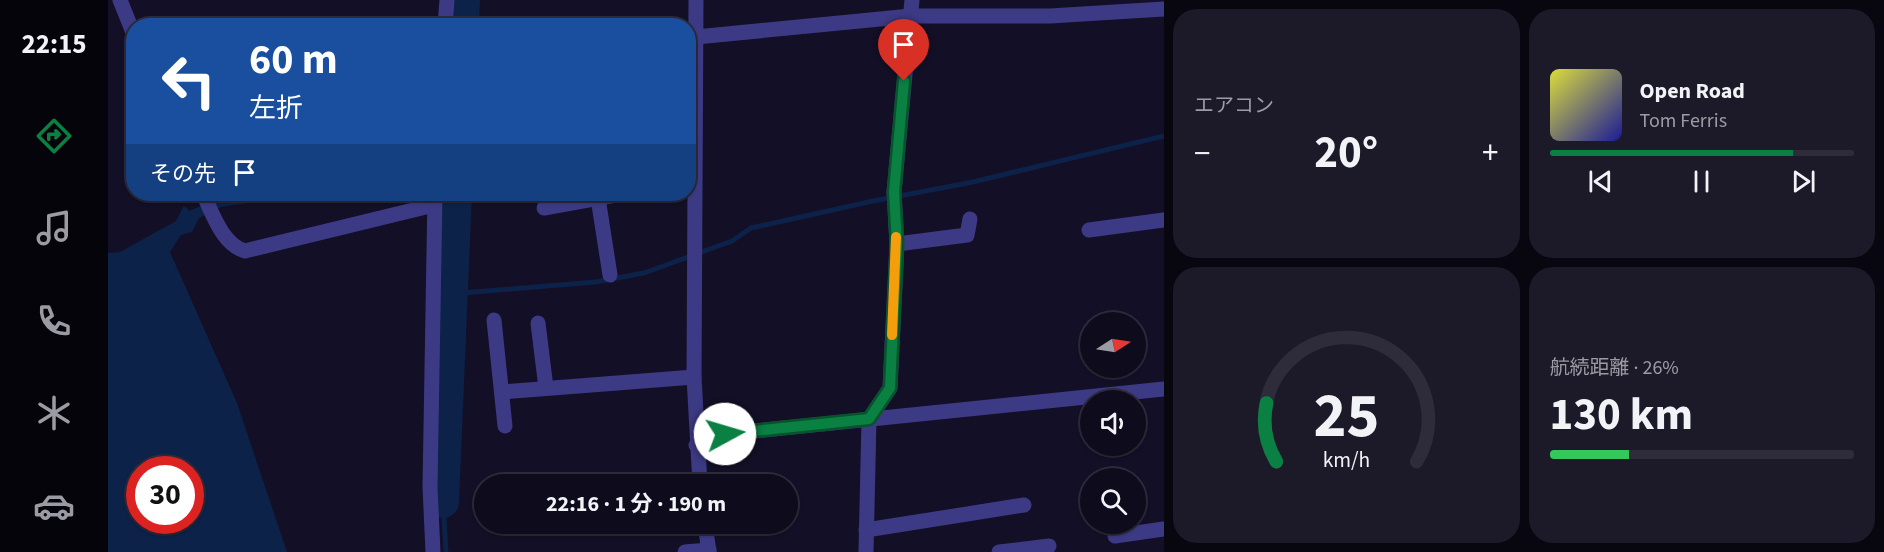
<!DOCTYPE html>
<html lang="ja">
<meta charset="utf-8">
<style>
:root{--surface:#0e0b1c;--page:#1c1929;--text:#f1f3f6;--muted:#9b9ba3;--line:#2e2b3b;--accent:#0b8043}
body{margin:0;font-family:"Source Sans 3","Noto Sans JP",sans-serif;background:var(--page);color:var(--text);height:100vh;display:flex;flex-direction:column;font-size:22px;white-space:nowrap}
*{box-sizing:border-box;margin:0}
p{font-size:20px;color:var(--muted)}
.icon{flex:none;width:33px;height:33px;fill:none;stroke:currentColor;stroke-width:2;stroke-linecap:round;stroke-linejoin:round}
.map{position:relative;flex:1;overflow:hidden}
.drawer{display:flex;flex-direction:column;gap:9px;padding:9px;background:#08060f;width:720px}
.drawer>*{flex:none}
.banner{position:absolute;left:18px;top:18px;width:570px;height:183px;border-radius:24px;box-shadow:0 2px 4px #0004,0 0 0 2px var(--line);background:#1a4fa0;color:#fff;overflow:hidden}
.needle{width:39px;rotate:78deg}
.fabs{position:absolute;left:972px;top:312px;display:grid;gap:12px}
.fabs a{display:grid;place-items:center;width:66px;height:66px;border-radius:50%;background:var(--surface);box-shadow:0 2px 4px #0004,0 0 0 2px var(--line);font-size:30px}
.speed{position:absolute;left:18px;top:456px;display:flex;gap:12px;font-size:30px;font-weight:700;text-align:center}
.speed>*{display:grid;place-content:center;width:78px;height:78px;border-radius:50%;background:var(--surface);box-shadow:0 2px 4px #0004,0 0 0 2px var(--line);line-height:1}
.speed .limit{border:9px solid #d22;background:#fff;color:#111}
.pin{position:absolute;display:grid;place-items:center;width:51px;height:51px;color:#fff;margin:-62px -26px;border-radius:50% 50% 50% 0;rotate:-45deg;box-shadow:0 0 6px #0007}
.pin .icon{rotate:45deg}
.me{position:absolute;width:66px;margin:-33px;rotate:84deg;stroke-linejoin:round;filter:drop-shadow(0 0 4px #0008)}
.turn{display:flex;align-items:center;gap:21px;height:126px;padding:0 24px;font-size:27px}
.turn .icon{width:78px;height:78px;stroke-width:2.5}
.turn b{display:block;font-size:42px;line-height:51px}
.then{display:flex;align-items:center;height:57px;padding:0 24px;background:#0003;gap:12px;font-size:22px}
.big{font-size:45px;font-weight:700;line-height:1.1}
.drawer .widget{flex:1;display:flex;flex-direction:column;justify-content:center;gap:9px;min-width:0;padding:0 21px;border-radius:24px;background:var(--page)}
.drawer .dial{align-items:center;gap:0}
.dial svg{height:156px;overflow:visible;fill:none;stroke:var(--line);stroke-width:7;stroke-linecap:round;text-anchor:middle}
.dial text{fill:var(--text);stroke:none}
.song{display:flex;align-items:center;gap:18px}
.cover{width:72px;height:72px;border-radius:9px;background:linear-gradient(135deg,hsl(60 70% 55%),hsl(240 70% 35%))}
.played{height:6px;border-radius:3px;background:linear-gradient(90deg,var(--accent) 80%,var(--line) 80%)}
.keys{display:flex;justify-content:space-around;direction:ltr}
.heat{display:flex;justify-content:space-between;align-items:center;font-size:33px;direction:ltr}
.charge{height:9px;border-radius:4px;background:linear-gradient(90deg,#34c759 26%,var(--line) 0)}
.drawer .tiles{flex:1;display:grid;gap:9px;grid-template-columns:repeat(2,1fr)}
.trip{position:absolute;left:366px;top:474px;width:324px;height:60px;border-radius:30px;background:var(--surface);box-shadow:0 2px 4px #0004,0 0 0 2px var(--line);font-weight:700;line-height:60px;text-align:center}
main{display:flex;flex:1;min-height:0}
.tab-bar{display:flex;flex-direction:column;width:108px;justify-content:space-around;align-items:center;background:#06040b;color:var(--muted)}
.tab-bar .icon{width:42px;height:42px}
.tab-bar .selected{color:var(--accent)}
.tab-bar b{font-size:27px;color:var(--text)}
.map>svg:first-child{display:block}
.water{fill:#0c2248;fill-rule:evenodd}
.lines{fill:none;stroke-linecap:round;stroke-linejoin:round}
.stream{stroke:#0c2248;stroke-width:5}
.river{stroke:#0c2248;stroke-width:32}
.minor{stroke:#3d3a85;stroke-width:15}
.route-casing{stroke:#07532c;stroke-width:15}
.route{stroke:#0b8043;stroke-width:10}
.slow{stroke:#f59e0b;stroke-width:10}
</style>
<main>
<nav class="tab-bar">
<b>22:15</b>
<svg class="icon selected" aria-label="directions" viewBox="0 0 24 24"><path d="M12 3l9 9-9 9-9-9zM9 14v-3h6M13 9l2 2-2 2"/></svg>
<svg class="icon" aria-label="music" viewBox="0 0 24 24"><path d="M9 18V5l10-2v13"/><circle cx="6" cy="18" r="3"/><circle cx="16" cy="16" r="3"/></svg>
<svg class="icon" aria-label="phone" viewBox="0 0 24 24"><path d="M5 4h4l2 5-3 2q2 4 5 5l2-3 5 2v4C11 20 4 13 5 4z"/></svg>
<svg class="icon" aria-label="climate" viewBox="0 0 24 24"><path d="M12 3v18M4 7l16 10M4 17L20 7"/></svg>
<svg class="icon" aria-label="car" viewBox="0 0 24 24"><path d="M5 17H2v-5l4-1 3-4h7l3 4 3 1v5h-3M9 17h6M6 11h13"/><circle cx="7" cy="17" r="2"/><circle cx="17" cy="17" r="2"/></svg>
</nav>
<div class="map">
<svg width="1056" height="552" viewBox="0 0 1056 552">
<rect width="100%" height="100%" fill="#130f26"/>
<!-- water -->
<path class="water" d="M121 194H158L160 200 113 207 91 218 84 232 73 235 62 252 129 403 179 552H0V253L12 252 68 221 75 207H78L81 211ZM32 470H82V520H32Z"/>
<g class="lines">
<!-- stream -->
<g class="stream">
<path d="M154 197 173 194"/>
<path d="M343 294 487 282 536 273 624 241 643 228 765 201 865 182 1056 136"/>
<path d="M335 502 338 552"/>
</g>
<!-- river -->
<g class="river">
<path d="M355 26 356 0"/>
<path d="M335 502 348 194"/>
</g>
<!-- minor -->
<g class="minor">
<path d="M12 0 26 35"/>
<path d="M588 0 586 377 592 484"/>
<path d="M337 26 339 0"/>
<path d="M588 37 803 16H942L1056 9"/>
<path d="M95 194C105 214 114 244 137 251L326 205"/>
<path d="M490 198 502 275"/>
<path d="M436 208 513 194"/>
<path d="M981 230 1056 220"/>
<path d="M789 244 859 235 862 219"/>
<path d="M386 320 397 426"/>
<path d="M430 323 438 388"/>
<path d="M394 392 586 377"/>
<path d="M588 445 617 434 1056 389"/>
<path d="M597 524 601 552"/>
<path d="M758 530 916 505"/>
<path d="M1007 536 1056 529"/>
<path d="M325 552 322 487 327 194"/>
<path d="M577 552 601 550"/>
<path d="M758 552 761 419 782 388 789 244 786 192 804 0"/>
<path d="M891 552 941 546"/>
</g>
</g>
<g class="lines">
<defs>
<path id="route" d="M617 434 761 419 782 388 789 244 786 192 796 81"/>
</defs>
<!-- route casing -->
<use href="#route" class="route-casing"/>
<!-- route -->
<use href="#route" class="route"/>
<!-- slow -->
<path class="slow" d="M784 335 788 237"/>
</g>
</svg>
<div class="fabs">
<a><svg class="needle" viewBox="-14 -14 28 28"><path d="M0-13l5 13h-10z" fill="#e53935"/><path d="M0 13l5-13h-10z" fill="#9b9ba3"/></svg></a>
<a><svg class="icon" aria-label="sound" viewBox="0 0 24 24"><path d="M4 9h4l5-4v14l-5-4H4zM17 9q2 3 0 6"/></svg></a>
<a><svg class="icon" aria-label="search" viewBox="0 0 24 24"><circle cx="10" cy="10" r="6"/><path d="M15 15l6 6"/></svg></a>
</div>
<div class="speed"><div class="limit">30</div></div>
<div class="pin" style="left:796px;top:81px;background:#d93025"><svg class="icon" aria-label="arrive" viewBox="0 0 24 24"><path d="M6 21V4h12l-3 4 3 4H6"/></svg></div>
<svg class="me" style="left:617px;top:434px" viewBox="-20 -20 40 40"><circle r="19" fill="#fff"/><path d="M0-13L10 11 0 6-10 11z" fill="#0b8043"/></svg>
<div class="trip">22:16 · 1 分 · 190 m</div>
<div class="banner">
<div class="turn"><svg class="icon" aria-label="left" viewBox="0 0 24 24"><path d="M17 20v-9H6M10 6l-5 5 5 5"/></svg><div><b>60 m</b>左折</div></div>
<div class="then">その先<svg class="icon" aria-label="arrive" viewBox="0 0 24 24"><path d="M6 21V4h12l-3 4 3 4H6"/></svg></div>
</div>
</div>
<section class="drawer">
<div class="tiles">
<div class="widget"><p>エアコン</p>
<div class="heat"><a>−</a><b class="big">20°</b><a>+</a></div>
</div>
<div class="widget">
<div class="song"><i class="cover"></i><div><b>Open Road</b><p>Tom Ferris</p></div></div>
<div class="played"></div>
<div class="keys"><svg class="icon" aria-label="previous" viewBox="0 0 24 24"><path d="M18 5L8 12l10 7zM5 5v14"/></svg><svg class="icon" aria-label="pause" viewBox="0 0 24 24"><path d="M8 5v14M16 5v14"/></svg><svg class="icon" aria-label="next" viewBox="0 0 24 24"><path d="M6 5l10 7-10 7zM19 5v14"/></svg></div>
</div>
<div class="widget dial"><svg viewBox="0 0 100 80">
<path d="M14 69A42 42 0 1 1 86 69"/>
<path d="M14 69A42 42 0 0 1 9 39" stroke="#0b8043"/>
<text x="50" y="56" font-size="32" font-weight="700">25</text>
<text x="50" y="72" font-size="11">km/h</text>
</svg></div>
<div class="widget"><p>航続距離 · 26%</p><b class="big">130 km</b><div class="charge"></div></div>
</div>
</section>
</main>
